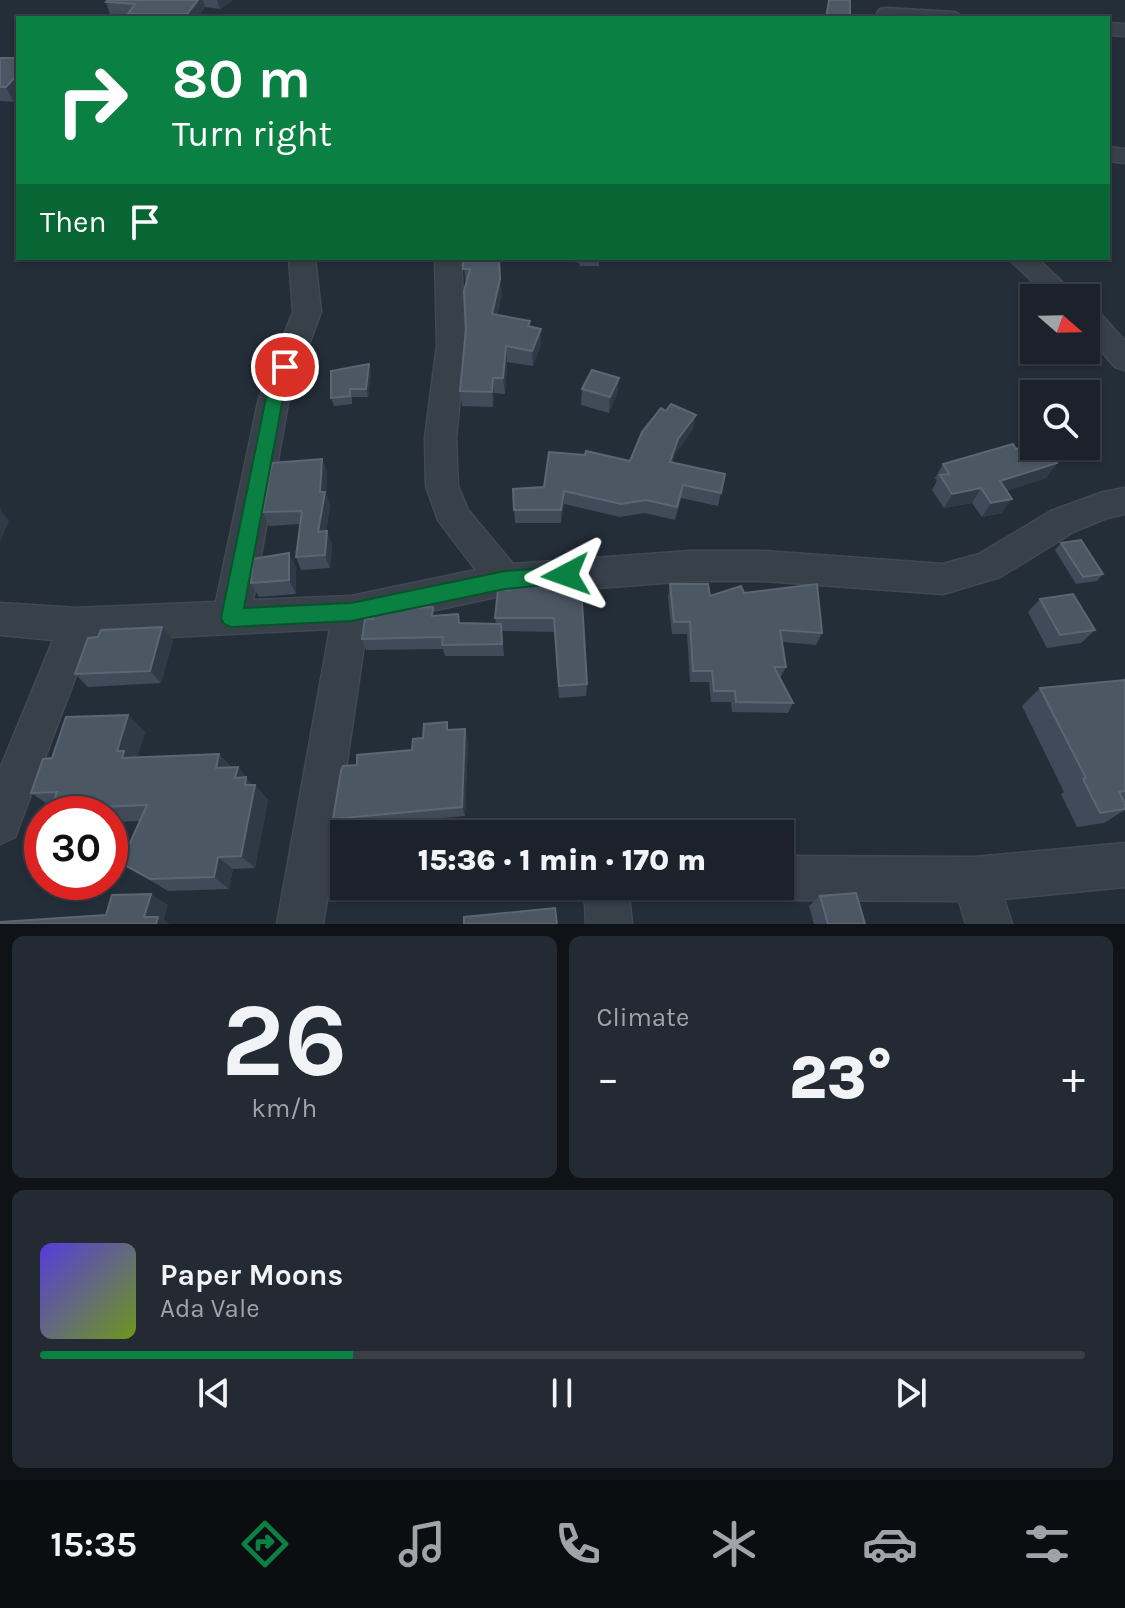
<!DOCTYPE html>
<meta charset="utf-8">
<style>
:root{--surface:#1b222b;--page:#242a33;--text:#f1f3f6;--muted:#a0a4a9;--line:#393f47;--accent:#0b8043}
body{margin:0;font-family:Karla,sans-serif;background:var(--page);color:var(--text);height:100vh;display:flex;flex-direction:column;font-size:30px;white-space:nowrap}
*{box-sizing:border-box;margin:0}
p{font-size:26px;color:var(--muted)}
.icon{flex:none;width:44px;height:44px;fill:none;stroke:currentColor;stroke-width:2;stroke-linecap:round;stroke-linejoin:round}
.map{position:relative;height:924px;overflow:hidden}
.side{display:flex;flex-direction:column;gap:12px;padding:12px;background:#0f1318;flex:1}
.side>*{flex:none}
.top-card{position:absolute;left:16px;top:16px;width:1094px;height:244px;border-radius:0px;box-shadow:0 2px 6px #0004,0 0 0 2px var(--line);background:#0b8043;color:#fff;overflow:hidden}
.needle{width:52px;rotate:110deg}
.controls{position:absolute;left:1020px;top:284px;display:grid;gap:16px}
.controls a{display:grid;place-items:center;width:80px;height:80px;border-radius:0px;background:var(--surface);box-shadow:0 2px 6px #0004,0 0 0 2px var(--line);font-size:40px}
.speed{position:absolute;left:24px;top:796px;display:flex;gap:16px;font-size:40px;font-weight:700;text-align:center}
.speed>*{display:grid;place-content:center;width:104px;height:104px;border-radius:50%;background:var(--surface);box-shadow:0 2px 6px #0004,0 0 0 2px var(--line);line-height:1}
.speed .limit{border:12px solid #d22;background:#fff;color:#111}
.pin{position:absolute;display:grid;place-items:center;width:68px;height:68px;color:#fff;margin:-34px;border:4px solid #fff;border-radius:50%;box-shadow:0 2px 8px #0007}
.me{position:absolute;width:88px;margin:-44px;rotate:266deg;stroke-linejoin:round;filter:drop-shadow(0 0 6px #0008)}
.turn{display:flex;align-items:center;gap:28px;height:168px;padding:0 24px;font-size:36px}
.turn .icon{width:104px;height:104px;stroke-width:2.5}
.turn b{display:block;font-size:56px;line-height:68px}
.then{display:flex;align-items:center;height:76px;padding:0 24px;background:#0003;gap:16px;font-size:30px}
.big{font-size:60px;font-weight:800;line-height:1.1}
.side .tile{flex:1;display:flex;flex-direction:column;justify-content:center;gap:12px;min-width:0;padding:0 28px;border-radius:12px;background:var(--page)}
.side .dial{align-items:center;gap:0}
.dial b{font-size:104px;line-height:1}
.song{display:flex;align-items:center;gap:24px}
.cover{width:96px;height:96px;border-radius:12px;background:linear-gradient(135deg,hsl(250 70% 55%),hsl(80 70% 35%))}
.played{height:8px;border-radius:4px;background:linear-gradient(90deg,var(--accent) 30%,var(--line) 30%)}
.keys{display:flex;justify-content:space-around;direction:ltr}
.heat{display:flex;justify-content:space-between;align-items:center;font-size:44px;direction:ltr}
.side .tiles{flex:1;display:grid;gap:12px;grid-template-columns:1fr 1fr}
.tile:last-child{grid-column:span 2}
.trip{position:absolute;left:330px;top:820px;width:464px;height:80px;border-radius:0px;background:var(--surface);box-shadow:0 2px 6px #0004,0 0 0 2px var(--line);font-weight:800;line-height:80px;text-align:center}
.tab-bar{display:flex;height:128px;justify-content:space-around;align-items:center;background:#0b0e11;color:var(--muted)}
.tab-bar .icon{width:56px;height:56px}
.tab-bar .on{color:var(--accent)}
.tab-bar b{font-size:36px;color:var(--text)}
.map>svg:first-child{display:block}
.lines{fill:none;stroke-linecap:round;stroke-linejoin:round}
.minor-casing{stroke:#414953;stroke-width:3}
.minor{fill:#38404a;fill-rule:evenodd}
.wall{fill:#404a58}
.shaded-wall{fill:#2f3a47}
.building{fill:#4c5764;stroke:#5c6673;stroke-width:2}
.route{fill:#0b8043;stroke:#07532c;stroke-width:2}
</style>
<div class="map">
<svg width="1125" height="924" viewBox="0 0 1125 924">
<rect width="100%" height="100%" fill="#242e39"/>
<g class="lines">
<defs>
<g id="minor">
<path d="M886 8 955 12 964 18 880 17 877 13 880 9Z"/>
<path d="M1108 23 1125 24V36L1108 35Z"/>
<path d="M1108 147 1125 149V163L1108 161Z"/>
<path d="M289 258H315L321 312 289 398 253 600 351 596 476 570 438 520 426 486 425 438 437 345 435 258H461L465 345 456 438 458 486 468 510 513 564 690 551H764L943 564 979 554 1051 511 1103 492 1125 488V514L1107 518 1075 531 1000 577 943 594 764 581H690L505 595 367 625 335 843H344V886H347L329 887 323 924H277L330 629 89 641 15 837 0 844V769L53 640 0 635V603L77 608 216 602 259 398 293 312Z"/>
<path d="M1008 258H1037L1079 298H1050Z"/>
<path d="M1086 306 1096 309 1125 341V370L1115 367 1086 333Z"/>
<path d="M1125 843V887L1004 899 1012 924H966L959 901 780 900 764 894 761 886H780V856L975 857Z"/>
<path d="M584 886H628L632 924H586Z"/>
</g>
</defs>
<!-- minor casing -->
<use href="#minor" class="minor-casing"/>
<!-- minor -->
<use href="#minor" class="minor"/>
</g>
<!-- wall -->
<g class="wall">
<path d="M108 0H233L220 9 205 7 197 18H129L128 15 110 14 106 2Z"/>
<path d="M0 58 14 102 0 101Z"/>
<path d="M463 258 502 295 497 315 530 327 541 329V344L533 366 507 362 505 394 494 393 493 407 462 406 460 391 466 329V285Z"/>
<path d="M563 258H599V266H580L579 263 563 260Z"/>
<path d="M371 372 368 397H352V404L334 406 331 398Z"/>
<path d="M619 378 617 394 609 413 581 405 582 389Z"/>
<path d="M693 429 676 453 672 463 721 493 718 506 681 498 675 520 644 513 620 517 564 504 561 523H515L513 489 544 487 630 461Z"/>
<path d="M1016 449 1057 463 1046 478 1006 491 1002 513 982 517 972 503 944 508 932 490 937 481 935 478 943 464Z"/>
<path d="M322 459 327 472 326 494 330 506 326 531 332 544 330 568 301 570 296 557 300 524 269 526 263 512Z"/>
<path d="M1061 543 1103 574 1097 581 1076 584 1055 550Z"/>
<path d="M296 567V594L259 597 251 583Z"/>
<path d="M670 584 710 596 744 593 822 633 816 645 782 642 786 667 780 678 793 703 788 713 732 712 731 702H711L709 682H690L687 634H672L668 597Z"/>
<path d="M581 585 587 684 586 696 559 698 554 632 502 631 504 656H445L443 649 366 650 362 639 436 616 458 614 460 623 496 624 495 618 510 590Z"/>
<path d="M1040 599 1095 630 1081 643 1047 648 1028 612Z"/>
<path d="M98 637 173 640 161 683 88 687 75 674Z"/>
<path d="M1125 681V800H1124L1125 810 1104 823 1077 827 1061 794 1064 792 1022 706 1040 688Z"/>
<path d="M465 729 468 741 465 816 340 828 333 819 412 750 423 738 450 730Z"/>
<path d="M145 732 137 757 219 754 231 767H238L252 785H255L268 800 255 868 233 869 229 889 168 891 121 863 140 821 110 822V814H58L51 809 52 807 31 793 52 758Z"/>
<path d="M820 896 865 924H814L809 906Z"/>
</g>
<!-- shaded-wall -->
<g class="shaded-wall">
<path d="M198 0H203L205 7 197 18H188L187 14Z"/>
<path d="M217 0H233L220 9Z"/>
<path d="M18 74V97L14 102 6 87Z"/>
<path d="M499 258 502 295 494 330 492 314Z"/>
<path d="M541 329V344L533 366 532 351Z"/>
<path d="M506 346 507 362 505 394 503 378Z"/>
<path d="M369 364 371 372 368 397 366 389Z"/>
<path d="M493 378 494 393 493 407 492 392Z"/>
<path d="M619 378 617 394 609 413 610 397Z"/>
<path d="M696 415 693 429 676 453 668 475 670 462 678 439Z"/>
<path d="M322 459 327 472 326 494 330 506 324 545 318 532Z"/>
<path d="M1057 463 1046 478 991 496 1000 481Z"/>
<path d="M981 488 972 503 944 508 952 494Z"/>
<path d="M564 491V504L561 523V510Z"/>
<path d="M1012 499 1002 513 982 517 991 503Z"/>
<path d="M0 507 1 511 9 521 0 542Z"/>
<path d="M327 531 332 544 330 568 325 555Z"/>
<path d="M289 553 296 567V594L289 580Z"/>
<path d="M162 627 173 640 161 683 150 671Z"/>
<path d="M128 715 145 732 136 762 140 774 117 751Z"/>
<path d="M465 729 468 741 465 816 462 807Z"/>
<path d="M219 754 233 770 216 768Z"/>
<path d="M238 767 255 788V785L268 800 255 868 241 856 235 778Z"/>
<path d="M218 857 233 869 229 889 214 877Z"/>
<path d="M151 894 168 905 164 920 170 924H156L144 917Z"/>
</g>
<!-- building -->
<g class="building">
<path d="M108 0H198L187 14H128L135 4 106 2Z"/>
<path d="M829 0H850V18H826Z"/>
<path d="M0 58H18V74L6 87H0Z"/>
<path d="M463 258H499L500 279 492 314 530 321 528 326 541 329 532 351 506 346 503 378H493L492 392 460 391 466 329 464 291 470 269H463Z"/>
<path d="M369 364 366 389H350V396L331 398V371Z"/>
<path d="M592 370 619 378 610 397 582 389Z"/>
<path d="M671 404 696 415 678 439 670 462 725 474 721 493 683 485 677 507 646 500 621 504 564 491 561 510H514L513 489 544 487 549 452 585 455 586 451 630 461 642 432 661 408 666 411Z"/>
<path d="M1013 444 1016 449 1034 445V446H1043L1057 463 1000 481 1012 499 991 503 981 488 952 494 940 475 949 474 943 464Z"/>
<path d="M322 459 320 492H325L318 532 327 531 325 555 296 557 302 511 263 512 272 463Z"/>
<path d="M1081 540 1103 574 1083 577 1061 543Z"/>
<path d="M289 553V580L251 583 253 559Z"/>
<path d="M511 584 581 585 587 684 559 686 554 618H495L498 589 510 590Z"/>
<path d="M670 584H708L710 596 741 586 744 593 817 584 822 633 780 630 786 667H774L793 703 736 702 735 691H714L712 671H693L690 622H674Z"/>
<path d="M1073 594 1095 630 1060 635 1040 599Z"/>
<path d="M433 607 432 616 458 614 459 623 501 624 502 644 442 645 443 637 362 639 365 619H373L374 614 400 608Z"/>
<path d="M162 627 150 671 75 674 88 638 98 637 101 630Z"/>
<path d="M1125 680V791L1119 792 1125 803V809L1100 813 1083 779 1086 778 1040 688Z"/>
<path d="M128 715 117 751H124L122 758 219 754 216 768 238 767 235 778 246 777 245 785H255L241 856 218 857 214 877 150 879 121 863 147 805 51 809 57 792 31 793 43 759 52 758 66 717Z"/>
<path d="M447 722V730L465 729 462 807 333 819 341 771 343 766 357 765V755L412 750 413 739 423 738 424 724Z"/>
<path d="M856 893 865 924H828L820 896Z"/>
<path d="M151 894 144 917H158L156 924H0V922L106 915 112 895Z"/>
<path d="M555 908 557 924H464V917Z"/>
</g>
<!-- route -->
<path class="route" d="M285 361 293 367 283 398 244 608 351 603 505 571 566 567 573 569 576 575 573 582 505 589 351 621 231 627 224 624 221 618 266 398 276 367Z"/>
</svg>
<div class="controls">
<a><svg class="needle" viewBox="-14 -14 28 28"><path d="M0-13l5 13h-10z" fill="#e53935"/><path d="M0 13l5-13h-10z" fill="#a0a4a9"/></svg></a>
<a><svg class="icon" aria-label="search" viewBox="0 0 24 24"><circle cx="10" cy="10" r="6"/><path d="M15 15l6 6"/></svg></a>
</div>
<div class="speed"><div class="limit">30</div></div>
<div class="pin" style="left:285px;top:367px;background:#d93025"><svg class="icon" aria-label="arrive" viewBox="0 0 24 24"><path d="M6 21V4h12l-3 4 3 4H6"/></svg></div>
<svg class="me" style="left:566px;top:575px" viewBox="-20 -20 40 40"><path d="M0-17L14 15 0 8-14 15z" fill="#0b8043" stroke="#fff" stroke-width="4"/></svg>
<div class="trip">15:36 · 1 min · 170 m</div>
<div class="top-card">
<div class="turn"><svg class="icon" aria-label="right" viewBox="0 0 24 24"><path d="M7 20v-9h11M14 6l5 5-5 5"/></svg><div><b>80 m</b>Turn right</div></div>
<div class="then">Then<svg class="icon" aria-label="arrive" viewBox="0 0 24 24"><path d="M6 21V4h12l-3 4 3 4H6"/></svg></div>
</div>
</div>
<section class="side">
<div class="tiles">
<div class="tile dial"><b>26</b><p>km/h</p></div>
<div class="tile"><p>Climate</p>
<div class="heat"><a>−</a><b class="big">23°</b><a>+</a></div>
</div>
<div class="tile">
<div class="song"><i class="cover"></i><div><b>Paper Moons</b><p>Ada Vale</p></div></div>
<div class="played"></div>
<div class="keys"><svg class="icon" aria-label="previous" viewBox="0 0 24 24"><path d="M18 5L8 12l10 7zM5 5v14"/></svg><svg class="icon" aria-label="pause" viewBox="0 0 24 24"><path d="M8 5v14M16 5v14"/></svg><svg class="icon" aria-label="next" viewBox="0 0 24 24"><path d="M6 5l10 7-10 7zM19 5v14"/></svg></div>
</div>
</div>
</section>
<nav class="tab-bar">
<b>15:35</b>
<svg class="icon on" aria-label="directions" viewBox="0 0 24 24"><path d="M12 3l9 9-9 9-9-9zM9 14v-3h6M13 9l2 2-2 2"/></svg>
<svg class="icon" aria-label="music" viewBox="0 0 24 24"><path d="M9 18V5l10-2v13"/><circle cx="6" cy="18" r="3"/><circle cx="16" cy="16" r="3"/></svg>
<svg class="icon" aria-label="phone" viewBox="0 0 24 24"><path d="M5 4h4l2 5-3 2q2 4 5 5l2-3 5 2v4C11 20 4 13 5 4z"/></svg>
<svg class="icon" aria-label="climate" viewBox="0 0 24 24"><path d="M12 3v18M4 7l16 10M4 17L20 7"/></svg>
<svg class="icon" aria-label="car" viewBox="0 0 24 24"><path d="M5 17H2v-5l4-1 3-4h7l3 4 3 1v5h-3M9 17h6M6 11h13"/><circle cx="7" cy="17" r="2"/><circle cx="17" cy="17" r="2"/></svg>
<svg class="icon" aria-label="filters" viewBox="0 0 24 24"><path d="M4 7h16M4 17h16"/><circle cx="9" cy="7" r="2"/><circle cx="15" cy="17" r="2"/></svg>
</nav>
